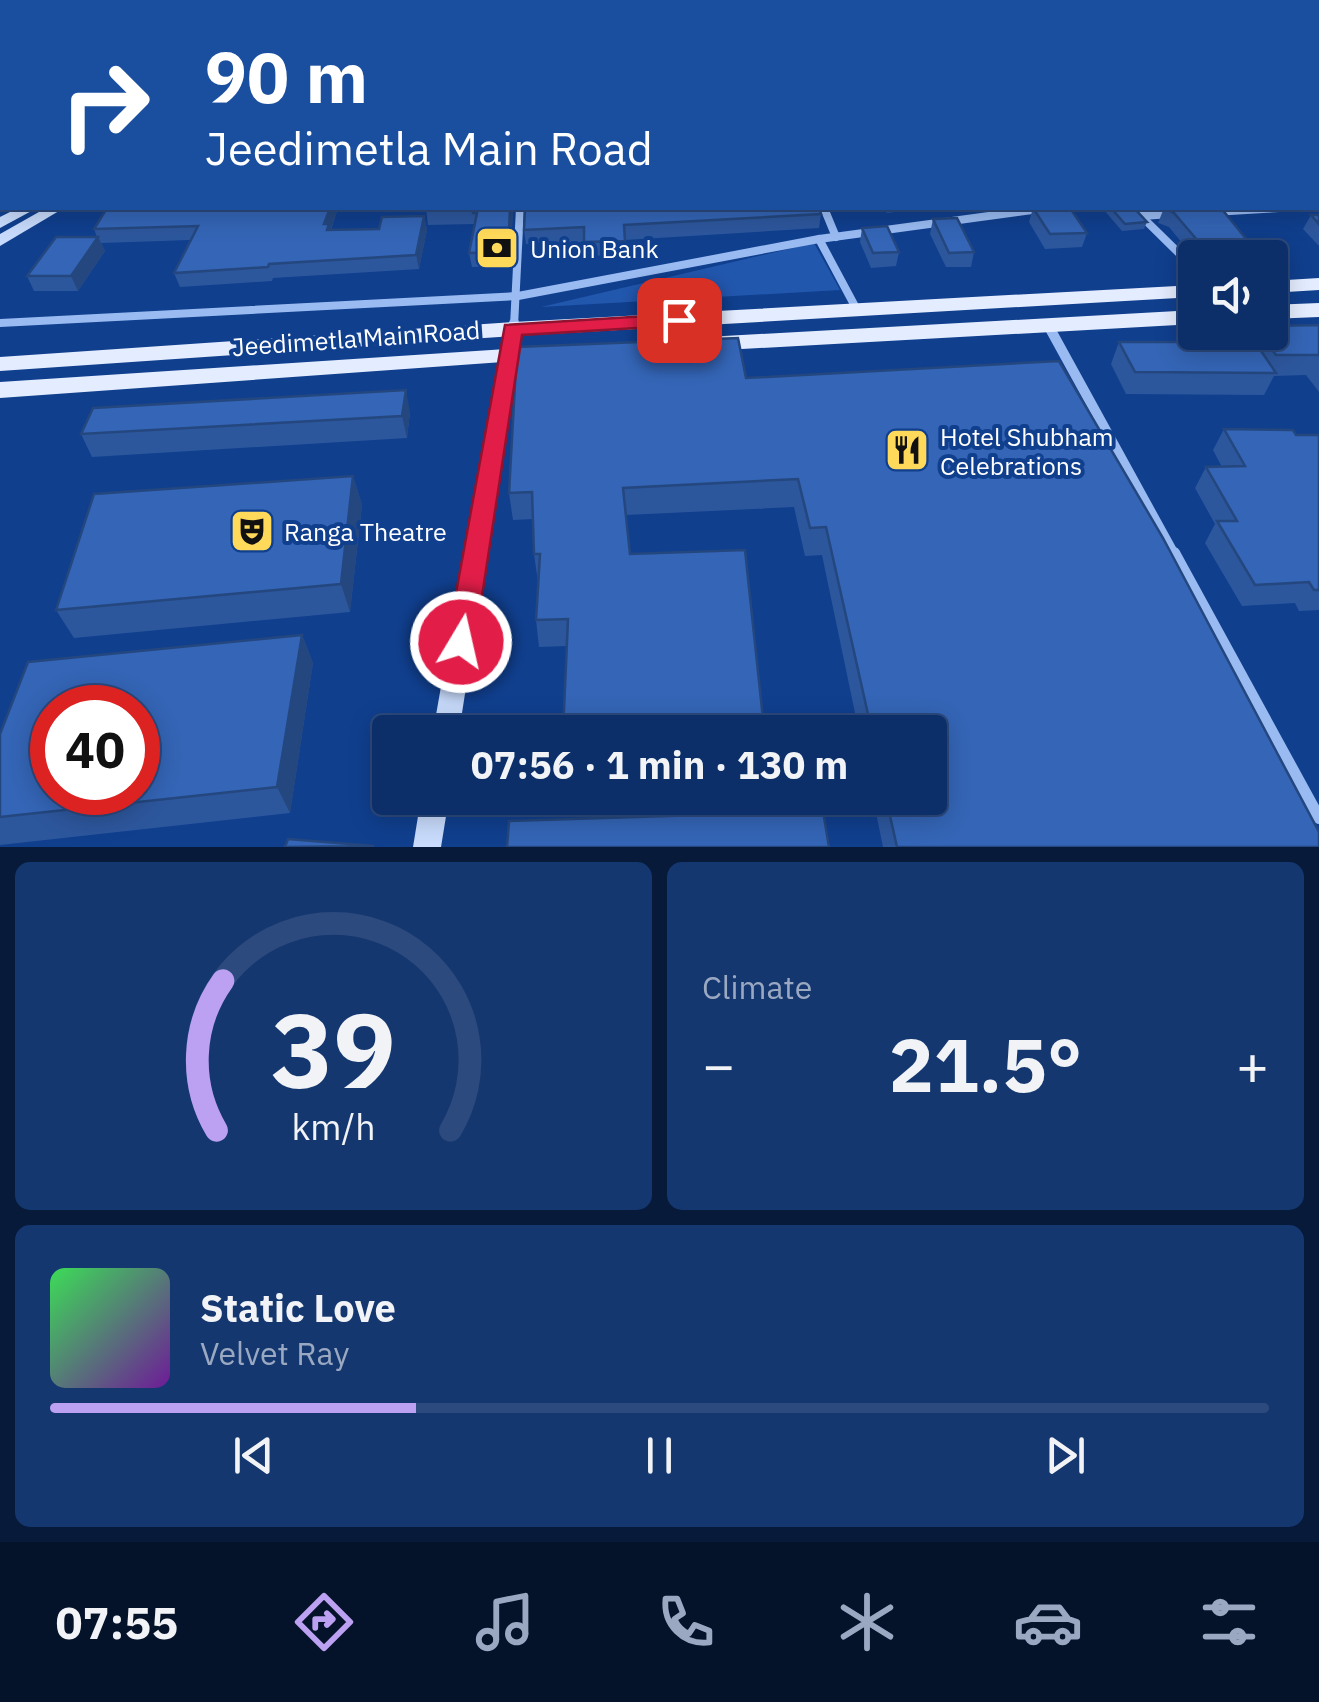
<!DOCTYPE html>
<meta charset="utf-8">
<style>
:root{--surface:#0c2f6a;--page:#153770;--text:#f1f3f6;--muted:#9aa9c1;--line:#2c4a7e;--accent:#bca0f2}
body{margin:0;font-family:"IBM Plex Sans",sans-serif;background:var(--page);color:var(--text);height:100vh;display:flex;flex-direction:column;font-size:38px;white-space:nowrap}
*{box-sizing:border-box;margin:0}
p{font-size:32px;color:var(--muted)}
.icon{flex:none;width:55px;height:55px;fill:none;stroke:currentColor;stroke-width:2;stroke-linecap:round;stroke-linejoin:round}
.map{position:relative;height:847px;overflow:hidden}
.sheet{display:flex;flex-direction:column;gap:15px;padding:15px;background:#071a3a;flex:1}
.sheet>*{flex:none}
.top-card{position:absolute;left:0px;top:0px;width:1320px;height:210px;box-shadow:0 5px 25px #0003,0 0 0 2px var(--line);background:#1a4fa0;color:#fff;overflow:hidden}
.tools{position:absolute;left:1178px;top:240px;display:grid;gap:20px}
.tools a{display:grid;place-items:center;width:110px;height:110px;border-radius:10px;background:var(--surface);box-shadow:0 5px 25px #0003,0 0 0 2px var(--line);font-size:50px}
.speed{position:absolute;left:30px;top:685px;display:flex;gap:20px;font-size:50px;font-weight:700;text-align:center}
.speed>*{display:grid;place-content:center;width:130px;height:130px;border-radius:50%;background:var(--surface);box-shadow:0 5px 25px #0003,0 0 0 2px var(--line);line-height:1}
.speed .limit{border:15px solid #d22;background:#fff;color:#111}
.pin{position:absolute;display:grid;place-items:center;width:85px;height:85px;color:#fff;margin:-42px;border-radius:20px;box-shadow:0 5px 15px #0006}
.me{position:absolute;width:110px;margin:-55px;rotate:9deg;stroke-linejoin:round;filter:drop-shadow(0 0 8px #0008)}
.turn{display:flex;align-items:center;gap:35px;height:210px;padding:0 40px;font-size:45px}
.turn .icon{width:130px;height:130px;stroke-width:2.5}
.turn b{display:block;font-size:70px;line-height:85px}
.big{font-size:75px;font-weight:700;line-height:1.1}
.sheet .widget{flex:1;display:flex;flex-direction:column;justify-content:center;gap:15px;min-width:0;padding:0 35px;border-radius:15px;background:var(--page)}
.sheet .dial{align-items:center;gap:0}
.dial svg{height:260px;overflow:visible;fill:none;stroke:var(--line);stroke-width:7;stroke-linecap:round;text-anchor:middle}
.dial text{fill:var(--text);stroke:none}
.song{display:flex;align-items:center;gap:30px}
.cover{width:120px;height:120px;border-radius:15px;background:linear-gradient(135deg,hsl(130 70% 55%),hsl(280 70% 35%))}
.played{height:10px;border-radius:5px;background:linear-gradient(90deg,var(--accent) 30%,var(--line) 30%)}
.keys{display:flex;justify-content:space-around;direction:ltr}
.heat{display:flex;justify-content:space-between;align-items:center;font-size:55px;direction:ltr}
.sheet .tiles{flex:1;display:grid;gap:15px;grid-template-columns:1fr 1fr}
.widget:last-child{grid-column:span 2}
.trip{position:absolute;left:372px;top:715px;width:575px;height:100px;border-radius:10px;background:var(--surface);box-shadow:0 5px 25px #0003,0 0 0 2px var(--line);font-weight:700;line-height:100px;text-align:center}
.tab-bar{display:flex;height:160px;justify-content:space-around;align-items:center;background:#05132a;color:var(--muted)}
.tab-bar .icon{width:70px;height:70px}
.tab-bar .on{color:var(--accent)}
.tab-bar b{font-size:45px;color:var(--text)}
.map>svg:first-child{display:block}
.green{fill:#2257ae}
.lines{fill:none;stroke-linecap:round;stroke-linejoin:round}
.street-far2{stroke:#99bbf2;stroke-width:8}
.street-far1{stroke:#99bbf2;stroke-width:10}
.street{stroke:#99bbf2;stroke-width:12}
.secondary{fill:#c8dbfc;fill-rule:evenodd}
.primary{fill:#e4edff;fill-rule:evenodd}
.wall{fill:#2d579d}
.shaded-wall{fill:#24477f}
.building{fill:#3465b6;stroke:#24477f;stroke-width:2.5;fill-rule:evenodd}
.route{fill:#e11d48;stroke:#92132f;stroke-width:2.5}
.labels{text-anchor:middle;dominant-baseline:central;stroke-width:8;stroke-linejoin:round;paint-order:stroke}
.poi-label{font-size:25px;fill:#fff;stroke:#103f8e;text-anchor:start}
.street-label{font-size:25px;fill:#fff;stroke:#103f8e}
</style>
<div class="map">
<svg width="1319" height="847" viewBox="0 0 1319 847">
<rect width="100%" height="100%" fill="#103f8e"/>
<!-- green -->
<path class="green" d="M814 243 840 290 541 307Z"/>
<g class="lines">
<!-- street-far2 -->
<g class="street-far2">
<path d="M824 208 836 237"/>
<path d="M1133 208 1195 269"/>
<path d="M1213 212 1279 208"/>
<path d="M1142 216 1171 214"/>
<path d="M819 239 857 310"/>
<path d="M0 323 518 296 819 239 1047 208"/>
<path d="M514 326 520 208"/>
</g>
<!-- street-far1 -->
<g class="street-far1">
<path d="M1048 325 1175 556"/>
<path d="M513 329 514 323"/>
</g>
<!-- street -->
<path class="street" d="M1174 553 1319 818"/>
<!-- secondary -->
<g class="secondary">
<path d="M18 208H37L0 228V217Z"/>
<path d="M46 208H64L0 246V234Z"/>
<path d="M513 323 522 329 459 732H433L504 329Z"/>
<path d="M421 798H449L441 847H413Z"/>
</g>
<!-- primary -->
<g class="primary">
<path d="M1319 278V290L1270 293V281Z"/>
<path d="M1195 285V297L513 336 0 371V357L513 322Z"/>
<path d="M1319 303V317L1270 319V305Z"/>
<path d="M1195 310V324L706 351 695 344 706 337Z"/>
<path d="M551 346 559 348 563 353 559 358 0 398V382Z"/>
</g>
</g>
<!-- wall -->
<g class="wall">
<path d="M424 0H1160L1163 2H424Z"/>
<path d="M1304 0H1319V19L1318 17V2H1306Z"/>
<path d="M107 208H338L331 230 379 229 424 216 427 230 419 269 273 278 272 281 180 287 174 273 190 240 101 243 105 251 78 291H34L27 276 97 237 94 229Z"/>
<path d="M426 208H513L510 266 472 267 469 253 474 224 428 225Z"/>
<path d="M884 208H926L887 213Z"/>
<path d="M1033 208 1087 233 1082 247 1045 249 1029 222Z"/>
<path d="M1105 208H1134L1147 222 1144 229 1122 231 1104 210Z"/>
<path d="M1164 208 1247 240 1240 254 1192 255 1169 227 1158 223Z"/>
<path d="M821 214 819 228 625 240 626 255 585 256 584 242 526 244 524 230Z"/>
<path d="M1311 215H1319V246L1303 229Z"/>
<path d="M933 219 974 252 971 267H946L930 234Z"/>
<path d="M862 228 899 252 896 266 871 268 860 242Z"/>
<path d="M1319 325V392L1306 375 1274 376 1264 395 1126 394 1111 364 1119 342H1246L1251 332H1270Z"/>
<path d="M746 378 1319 847H883L873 798H930V732H859L822 555 805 556 794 507 626 515 630 554 764 728V732H563L567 646 539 647 536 620 538 582 534 554 533 519 513 520 509 493Z"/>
<path d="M410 412 407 438 92 457 81 434Z"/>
<path d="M1224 429 1296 435H1319V610L1299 611 1295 603 1242 606 1205 543 1215 524 1195 488 1206 467H1222L1213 450Z"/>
<path d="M353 476 362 505 350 612 74 638 56 610Z"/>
<path d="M302 635 313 663 290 813 0 845V817Z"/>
</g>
<!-- shaded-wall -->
<g class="shaded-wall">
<path d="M330 208H338L331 229 333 238 324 224Z"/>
<path d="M510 208H513L510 266 508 252Z"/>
<path d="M424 216 427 230 419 269 416 255Z"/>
<path d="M98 237 105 251 78 291 71 276Z"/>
<path d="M406 390 410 412 407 438 402 416Z"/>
<path d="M353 476 362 505 350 612 341 584Z"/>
<path d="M302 635 313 663 290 813 277 787Z"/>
</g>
<!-- building -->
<g class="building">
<path d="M424 0H703L704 2H424Z"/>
<path d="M764 0H1160L1163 2H765Z"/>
<path d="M1318 62 1319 63V103H1318Z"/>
<path d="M107 208H330L324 224H329L327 230 379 229 382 217 424 216 416 255 269 264 268 267 174 273 198 226 94 229Z"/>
<path d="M426 208H510L508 252 469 253 477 213H473V209L425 211Z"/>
<path d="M525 208H819L821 214 624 225 625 241 584 242V227L524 230Z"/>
<path d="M1033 208H1070L1087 233 1050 234Z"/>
<path d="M1111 208H1134L1147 222 1125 224Z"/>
<path d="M1164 208H1221L1247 240 1198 241 1174 213Z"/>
<path d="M1311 215H1319V224Z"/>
<path d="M957 218 974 252 949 253 933 219Z"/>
<path d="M887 226 899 252 873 253 862 228Z"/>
<path d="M56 237H98L71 276H27Z"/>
<path d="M1319 325V355H1276L1259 332H1270V326Z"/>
<path d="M738 338 746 378 1059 361 1163 538 1319 832V847H897L886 798H930V732H872L826 527 810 528 798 479 623 488 630 554 745 550 764 728 563 732 568 619 536 620 540 554H534L532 492 509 493 517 347Z"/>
<path d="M1119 342H1255L1276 373 1135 372Z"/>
<path d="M406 390 402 416 81 434 93 408Z"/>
<path d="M1224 429 1293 430 1296 435H1319V590H1314L1309 582 1255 585 1217 521H1237L1206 467 1245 466Z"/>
<path d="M353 476 341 584 56 610 94 494Z"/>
<path d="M302 635 277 787 0 817V734L28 662ZM52 708H138V792H52Z"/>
<path d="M823 811 829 847H507L509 821Z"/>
<path d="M288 839 374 846 285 847Z"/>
</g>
<!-- route -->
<path class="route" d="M679 314 686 316V325L522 335 475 642 471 650 461 653 451 650 447 642 505 325Z"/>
<!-- icons -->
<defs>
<symbol id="bank-square" viewBox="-11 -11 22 22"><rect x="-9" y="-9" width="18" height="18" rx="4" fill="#ffda5a" stroke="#103f8e"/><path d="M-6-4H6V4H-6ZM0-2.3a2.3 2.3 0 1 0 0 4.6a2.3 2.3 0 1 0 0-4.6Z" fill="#111"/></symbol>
<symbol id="restaurant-square" viewBox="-11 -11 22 22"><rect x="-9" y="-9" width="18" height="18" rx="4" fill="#ffda5a" stroke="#103f8e"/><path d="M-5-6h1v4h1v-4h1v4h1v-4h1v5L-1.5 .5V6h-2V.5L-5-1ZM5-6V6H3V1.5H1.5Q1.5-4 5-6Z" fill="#111"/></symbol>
<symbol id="theatre-square" viewBox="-11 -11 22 22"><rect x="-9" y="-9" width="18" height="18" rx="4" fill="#ffda5a" stroke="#103f8e"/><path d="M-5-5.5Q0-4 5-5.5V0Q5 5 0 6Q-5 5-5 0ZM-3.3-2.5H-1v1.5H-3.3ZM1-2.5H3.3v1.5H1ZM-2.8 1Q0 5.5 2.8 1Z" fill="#111"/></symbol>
</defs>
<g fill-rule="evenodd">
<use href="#bank-square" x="472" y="223" width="50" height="50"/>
<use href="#restaurant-square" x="882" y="425" width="50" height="50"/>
<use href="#theatre-square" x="227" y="506" width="50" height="50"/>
</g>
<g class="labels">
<!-- poi labels -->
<g class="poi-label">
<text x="530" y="248">Union Bank</text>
<text x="940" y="436">Hotel Shubham<tspan x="940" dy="29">Celebrations</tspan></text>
<text x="284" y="531">Ranga Theatre</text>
</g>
<!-- street labels -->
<g class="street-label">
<text transform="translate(356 338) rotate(-4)">Jeedimetla Main Road</text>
</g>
</g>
</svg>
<div class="tools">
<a><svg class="icon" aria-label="sound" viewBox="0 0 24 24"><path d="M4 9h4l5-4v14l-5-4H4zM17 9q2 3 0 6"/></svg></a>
</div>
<div class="speed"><div class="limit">40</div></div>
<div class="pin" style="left:679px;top:320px;background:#d93025"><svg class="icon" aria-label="arrive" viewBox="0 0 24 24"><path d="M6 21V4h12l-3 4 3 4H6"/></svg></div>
<svg class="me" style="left:461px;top:642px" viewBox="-20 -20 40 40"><circle r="17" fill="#e11d48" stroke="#fff" stroke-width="3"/><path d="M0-11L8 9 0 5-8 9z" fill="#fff"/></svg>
<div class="trip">07:56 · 1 min · 130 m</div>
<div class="top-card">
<div class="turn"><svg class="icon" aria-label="right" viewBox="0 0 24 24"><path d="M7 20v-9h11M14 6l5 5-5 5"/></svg><div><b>90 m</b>Jeedimetla Main Road</div></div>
</div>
</div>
<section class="sheet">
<div class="tiles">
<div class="widget dial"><svg viewBox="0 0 100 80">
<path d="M14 69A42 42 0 1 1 86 69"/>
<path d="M14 69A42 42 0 0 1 16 23" stroke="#bca0f2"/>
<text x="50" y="56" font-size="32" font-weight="700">39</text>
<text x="50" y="72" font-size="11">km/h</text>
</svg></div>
<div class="widget"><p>Climate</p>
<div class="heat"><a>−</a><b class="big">21.5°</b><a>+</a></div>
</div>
<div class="widget">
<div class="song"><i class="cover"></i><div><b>Static Love</b><p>Velvet Ray</p></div></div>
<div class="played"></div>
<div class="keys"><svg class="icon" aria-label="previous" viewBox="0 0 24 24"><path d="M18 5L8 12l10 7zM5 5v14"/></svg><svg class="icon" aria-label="pause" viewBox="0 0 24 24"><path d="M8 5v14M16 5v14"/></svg><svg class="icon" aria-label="next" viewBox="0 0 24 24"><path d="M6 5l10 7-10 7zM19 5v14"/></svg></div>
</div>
</div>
</section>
<nav class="tab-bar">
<b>07:55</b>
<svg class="icon on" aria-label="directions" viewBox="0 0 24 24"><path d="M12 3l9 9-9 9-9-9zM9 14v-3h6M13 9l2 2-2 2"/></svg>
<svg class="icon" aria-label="music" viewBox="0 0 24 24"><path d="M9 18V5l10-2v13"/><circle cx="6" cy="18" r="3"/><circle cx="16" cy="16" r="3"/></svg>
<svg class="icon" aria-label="phone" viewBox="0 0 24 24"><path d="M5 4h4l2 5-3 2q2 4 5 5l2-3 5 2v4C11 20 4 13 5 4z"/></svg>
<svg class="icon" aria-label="climate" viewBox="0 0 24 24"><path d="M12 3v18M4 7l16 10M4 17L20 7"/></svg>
<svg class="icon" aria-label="car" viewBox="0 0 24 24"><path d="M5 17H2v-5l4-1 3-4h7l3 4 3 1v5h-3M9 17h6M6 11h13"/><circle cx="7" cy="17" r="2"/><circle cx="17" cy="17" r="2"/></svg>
<svg class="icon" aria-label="filters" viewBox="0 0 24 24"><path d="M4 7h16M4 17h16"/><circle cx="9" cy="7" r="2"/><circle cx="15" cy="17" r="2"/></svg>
</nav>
